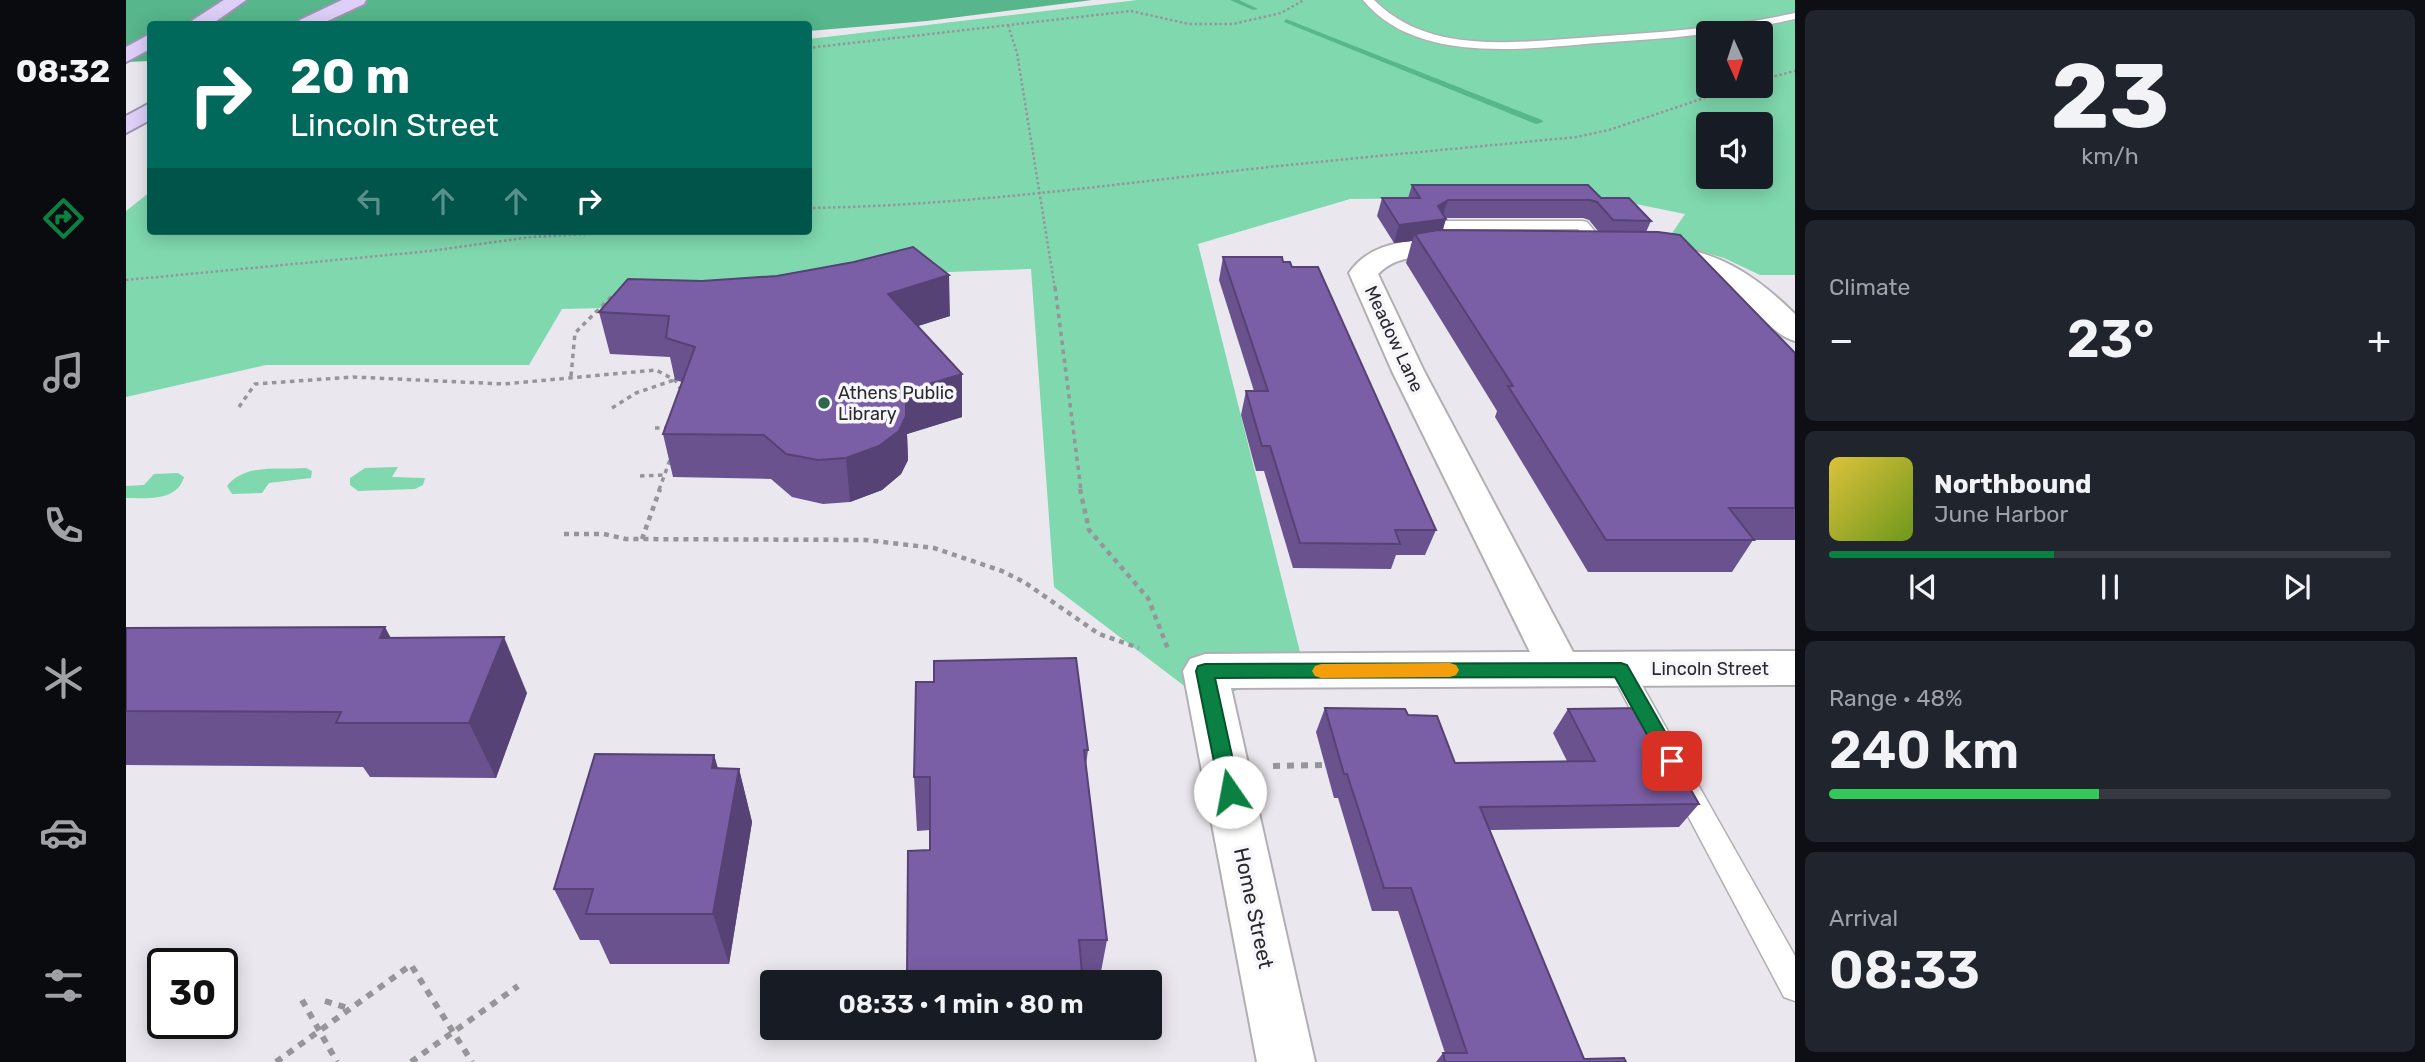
<!DOCTYPE html>
<meta charset="utf-8">
<style>
:root{--surface:#171b24;--page:#20242c;--text:#f1f3f6;--muted:#9ea1a6;--line:#363941;--accent:#0b8043}
body{margin:0;font-family:Rubik,sans-serif;background:var(--page);color:var(--text);height:100vh;display:flex;flex-direction:column;font-size:26px;white-space:nowrap}
*{box-sizing:border-box;margin:0}
p{font-size:23px;color:var(--muted)}
.icon{flex:none;width:38px;height:38px;fill:none;stroke:currentColor;stroke-width:2;stroke-linecap:round;stroke-linejoin:round}
.map{position:relative;flex:1;overflow:hidden}
.panel{display:flex;flex-direction:column;gap:10px;padding:10px;background:#0d0f14;width:630px}
.panel>*{flex:none}
.top-card{position:absolute;left:21px;top:21px;width:665px;height:214px;border-radius:7px;box-shadow:0 4px 18px #0003;background:#00695c;color:#fff;overflow:hidden}
.needle{width:46px;rotate:177deg}
.fabs{position:absolute;left:1570px;top:21px;display:grid;gap:14px}
.fabs a{display:grid;place-items:center;width:77px;height:77px;border-radius:7px;background:var(--surface);box-shadow:0 4px 18px #0003;font-size:35px}
.speed{position:absolute;left:21px;top:948px;display:flex;gap:14px;font-size:35px;font-weight:700;text-align:center}
.speed>*{display:grid;place-content:center;width:91px;height:91px;border-radius:50%;background:var(--surface);box-shadow:0 4px 18px #0003;line-height:1}
.speed .limit{border:4px solid #111;border-radius:10px;background:#fff;color:#111}
.pin{position:absolute;display:grid;place-items:center;width:60px;height:60px;color:#fff;margin:-30px;border-radius:14px;box-shadow:0 4px 10px #0006}
.me{position:absolute;width:77px;margin:-38px;rotate:348deg;stroke-linejoin:round;filter:drop-shadow(0 0 5px #0008)}
.turn{display:flex;align-items:center;gap:24px;height:147px;padding:0 28px;font-size:32px}
.turn .icon{width:91px;height:91px;stroke-width:2.5}
.turn b{display:block;font-size:49px;line-height:60px}
.lanes{display:flex;align-items:center;height:66px;padding:0 28px;background:#0003;justify-content:center;gap:35px;direction:ltr}
.lanes .off{opacity:.35}
.big{font-size:52px;font-weight:600;line-height:1.1}
.panel .tile{flex:1;display:flex;flex-direction:column;justify-content:center;gap:10px;min-width:0;padding:0 24px;border-radius:10px;background:var(--page)}
.panel .dial{align-items:center;gap:0}
.dial b{font-size:91px;line-height:1}
.song{display:flex;align-items:center;gap:21px}
.cover{width:84px;height:84px;border-radius:10px;background:linear-gradient(135deg,hsl(50 70% 55%),hsl(80 70% 35%))}
.played{height:7px;border-radius:4px;background:linear-gradient(90deg,var(--accent) 40%,var(--line) 40%)}
.keys{display:flex;justify-content:space-around;direction:ltr}
.heat{display:flex;justify-content:space-between;align-items:center;font-size:38px;direction:ltr}
.charge{height:10px;border-radius:5px;background:linear-gradient(90deg,#34c759 48%,var(--line) 0)}
.trip{position:absolute;left:634px;top:970px;width:402px;height:70px;border-radius:7px;background:var(--surface);box-shadow:0 4px 18px #0003;font-weight:600;line-height:70px;text-align:center}
main{display:flex;flex:1;min-height:0}
.menu{display:flex;flex-direction:column;width:126px;justify-content:space-around;align-items:center;background:#090b0e;color:var(--muted)}
.menu .icon{width:49px;height:49px}
.menu .current{color:var(--accent)}
.menu b{font-size:32px;color:var(--text)}
.map>svg:first-child{display:block}
.green{fill:#80d9ae;fill-rule:evenodd}
.water{fill:#57b68b}
.lines{fill:none;stroke-linecap:round;stroke-linejoin:round}
.stream{fill:#57b68b;fill-rule:evenodd}
.service-casing{stroke:#b1afb4;stroke-width:3}
.minor-casing{stroke:#b1afb4;stroke-width:4}
.motorway-casing{stroke:#9e95b1;stroke-width:4}
.path-far3{stroke:#969599;stroke-width:2.5;stroke-dasharray:2.5 2.5;stroke-linecap:butt}
.path-far2{stroke:#969599;stroke-width:3.5;stroke-dasharray:4.5 4.5;stroke-linecap:butt}
.path-far1{stroke:#969599;stroke-width:4.5;stroke-dasharray:5 5;stroke-linecap:butt}
.path{stroke:#969599;stroke-width:6;stroke-dasharray:7 7;stroke-linecap:butt}
.service{fill:#fff;fill-rule:evenodd}
.minor{fill:#fff;fill-rule:evenodd}
.motorway{fill:#ddcff8;fill-rule:evenodd}
.wall{fill:#6a528f;fill-rule:evenodd}
.shaded-wall{fill:#564274}
.building{fill:#7b5fa6;stroke:#564274;stroke-width:2}
.route{fill:#0b8043;stroke:#07532c;stroke-width:2}
.slow{fill:#f59e0b}
.poi-dot{fill:#2f664d;stroke:#f7f6fc;stroke-width:2.5}
.labels{text-anchor:middle;dominant-baseline:central;stroke-width:7;stroke-linejoin:round;paint-order:stroke}
.street-label{font-size:18px;fill:#2a292c;stroke:#f7f6fc}
.poi-label{font-size:18px;fill:#2a292c;stroke:#f7f6fc;text-anchor:start}
.near-street-label{font-size:21px;fill:#2a292c;stroke:#f7f6fc}
</style>
<main>
<nav class="menu">
<b>08:32</b>
<svg class="icon current" aria-label="directions" viewBox="0 0 24 24"><path d="M12 3l9 9-9 9-9-9zM9 14v-3h6M13 9l2 2-2 2"/></svg>
<svg class="icon" aria-label="music" viewBox="0 0 24 24"><path d="M9 18V5l10-2v13"/><circle cx="6" cy="18" r="3"/><circle cx="16" cy="16" r="3"/></svg>
<svg class="icon" aria-label="phone" viewBox="0 0 24 24"><path d="M5 4h4l2 5-3 2q2 4 5 5l2-3 5 2v4C11 20 4 13 5 4z"/></svg>
<svg class="icon" aria-label="climate" viewBox="0 0 24 24"><path d="M12 3v18M4 7l16 10M4 17L20 7"/></svg>
<svg class="icon" aria-label="car" viewBox="0 0 24 24"><path d="M5 17H2v-5l4-1 3-4h7l3 4 3 1v5h-3M9 17h6M6 11h13"/><circle cx="7" cy="17" r="2"/><circle cx="17" cy="17" r="2"/></svg>
<svg class="icon" aria-label="filters" viewBox="0 0 24 24"><path d="M4 7h16M4 17h16"/><circle cx="9" cy="7" r="2"/><circle cx="15" cy="17" r="2"/></svg>
</nav>
<div class="map">
<svg width="1669" height="1062" viewBox="0 0 1669 1062">
<rect width="100%" height="100%" fill="#eae8ee"/>
<!-- green -->
<g class="green">
<path d="M1011 0H1669V275H1634L1598 258 1540 242 1559 214 1475 197 1224 199 1072 244 1175 656 1109 691 1061 688 928 587 905 269 795 273 608 305 436 309 403 365H140L0 397V211L24 192V231H682L683 39ZM1582 33H1634V86H1582ZM1582 124H1634V177H1582Z"/>
<path d="M272 467 266 477 299 478 297 485 289 489 232 491 224 485V478L239 468Z"/>
<path d="M180 468 186 471 185 478 143 483 136 493 106 494 101 486C119 463 153 470 180 468Z"/>
<path d="M52 473 58 477C51 502 20 498 0 498V486L18 485 28 474Z"/>
</g>
<!-- water -->
<path class="water" d="M0 0H966L801 21 683 31 682 24H24V61L0 62Z"/>
<g class="lines">
<!-- stream -->
<g class="stream">
<path d="M1104 0H1113L1132 9 1127 10Z"/>
<path d="M1160 19 1416 120 1417 122 1410 124 1158 22Z"/>
</g>
<defs>
<g id="service">
<path d="M1237 0H1248C1267 19 1291 31 1318 37 1367 47 1417 40 1467 37 1535 32 1602 28 1669 13V19C1607 33 1548 38 1485 42 1408 47 1293 68 1237 0Z"/>
<path d="M1316 221H1456L1461 222 1484 249 1481 252H1471L1452 229H1327L1340 248 1332 253 1327 251 1309 225Z"/>
<path d="M1495 660 1503 662 1539 726 1543 733 1539 740 1530 743 1521 740 1483 669 1487 662Z"/>
<path d="M1557 771 1566 774 1669 956V1001L1658 997 1544 782 1548 774Z"/>
</g>
<g id="minor">
<path d="M1296 240 1347 242 1351 248 1347 254C1315 262 1278 247 1252 274L1298 371 1447 652 1669 651V685L1105 688 1189 1062H1131L1057 671 1064 659 1079 654 1404 652 1266 371 1223 273C1240 248 1268 242 1296 240Z"/>
<path d="M1530 243C1592 252 1625 271 1669 314V341C1645 335 1620 298 1598 283 1573 266 1548 264 1520 257L1516 251 1520 245Z"/>
</g>
<g id="motorway">
<path d="M98 0H120L86 24H65L67 20Z"/>
<path d="M216 0H240L238 4 195 24H171L174 20Z"/>
<path d="M24 34V49L0 62V47Z"/>
<path d="M24 103V120L0 133V116Z"/>
</g>
</defs>
<!-- service casing -->
<use href="#service" class="service-casing"/>
<!-- minor casing -->
<use href="#minor" class="minor-casing"/>
<!-- motorway casing -->
<use href="#motorway" class="motorway-casing"/>
<!-- path-far3 -->
<g class="path-far3">
<path d="M882 25 891 53 929 289"/>
<path d="M682 48 1005 11 1063 24H1107L1155 13 1178 0"/>
<path d="M1634 80 1669 71"/>
<path d="M682 208C819 206 954 189 1090 173 1210 159 1330 149 1450 137L1483 130 1614 86"/>
<path d="M0 280 304 251 405 237 524 231"/>
</g>
<!-- path-far2 -->
<g class="path-far2">
<path d="M929 287 955 490"/>
<path d="M445 376 449 333 486 296"/>
<path d="M113 407 129 384 227 377 378 384 530 370 549 380 556 391"/>
<path d="M486 408 510 393 548 380"/>
<path d="M529 428H544"/>
<path d="M514 476 538 475"/>
<path d="M533 490 545 457"/>
</g>
<!-- path-far1 -->
<g class="path-far1">
<path d="M954 489 963 530 1022 598 1042 649"/>
<path d="M438 534H478L500 539 740 540 808 548 876 571 898 582 973 634 1013 648"/>
<path d="M516 539 534 489"/>
</g>
<!-- path -->
<g class="path">
<path d="M1147 766 1199 765"/>
<path d="M176 1000 211 1062"/>
<path d="M199 1001 225 1009"/>
<path d="M150 1062 285 965 346 1062"/>
<path d="M285 1062 392 986"/>
</g>
<!-- service -->
<use href="#service" class="service"/>
<!-- minor -->
<use href="#minor" class="minor"/>
<!-- motorway -->
<use href="#motorway" class="motorway"/>
</g>
<!-- wall -->
<g class="wall">
<path d="M1286 185 1475 198 1525 221 1520 232 1669 353V540H1627L1606 572H1462L1369 417 1371 411 1280 263 1286 241 1268 243 1251 216 1256 198H1282ZM1320 218H1457L1463 220 1472 231 1317 230Z"/>
<path d="M1097 257 1157 262 1310 530 1299 555H1270L1265 569 1167 568 1138 471H1130L1115 415 1120 391H1128L1093 280Z"/>
<path d="M473 312 824 316 791 326 836 374V417L781 434 782 460 775 474 756 490 724 502 697 504 666 497 645 479 547 477 537 434 556 382 549 380 544 357 484 354Z"/>
<path d="M0 628 265 638 401 693 370 778 244 777 237 767 0 765Z"/>
<path d="M1199 708 1282 715 1329 763 1441 761 1427 733 1442 709 1573 804 1553 827 1364 830 1458 1059 1500 1062H1310L1317 1053H1319L1272 911H1246L1212 798H1208L1190 732Z"/>
<path d="M962 750 960 765 981 940 973 982H781V977L804 850V830L791 831 788 777Z"/>
<path d="M588 755 592 768 613 769 626 822 603 964H484L473 940H454L428 889Z"/>
</g>
<!-- shaded-wall -->
<g class="shaded-wall">
<path d="M1322 200 1316 218 1320 219 1314 237 1289 234 1286 241 1268 243 1273 225 1312 206Z"/>
<path d="M823 275 824 316 764 335 762 294Z"/>
<path d="M836 374V417L781 434 782 460 775 474 756 490 724 502 720 458 780 391Z"/>
<path d="M259 627 289 683 254 638Z"/>
<path d="M378 637 401 693 370 778 343 723Z"/>
<path d="M588 755 602 809 586 768Z"/>
<path d="M613 769 626 822 603 964 587 914Z"/>
</g>
<!-- building -->
<g class="building">
<path d="M1286 185H1462L1475 198H1503L1525 221 1487 220 1471 202 1464 200H1322L1312 206 1320 219 1273 225 1256 198H1294Z"/>
<path d="M1312 230 1532 232 1554 235 1669 353V508H1603L1628 540H1480L1382 386H1387L1289 234Z"/>
<path d="M787 247 823 275 762 294 836 374 780 391V416L773 431 753 446 720 458 692 460 660 454 638 435 537 434 569 347 540 338 543 316 473 312 502 279 576 281 651 276 728 262Z"/>
<path d="M1097 257H1156L1157 262H1164L1166 267H1192L1310 530H1269L1274 544 1174 543 1144 446H1136L1120 391H1142Z"/>
<path d="M259 627 254 638 378 637 343 723H210L215 712 0 711V628Z"/>
<path d="M950 658 962 750H958L981 940H953L956 973 781 977 782 851 804 850V777H788L790 682H808V661Z"/>
<path d="M1199 708 1279 709 1282 715 1311 716 1329 763 1469 761 1442 709 1518 708 1573 804 1354 807 1458 1059 1498 1058 1500 1062H1319L1317 1053H1341L1285 888H1258L1221 774H1218Z"/>
<path d="M469 754 588 755 586 768 613 769 587 914H460L467 889H428Z"/>
</g>
<!-- route -->
<path class="route" d="M1495 663 1501 665 1553 756 1556 761 1553 767 1546 770 1539 767 1489 677 1089 678 1114 792 1111 798 1104 801 1097 798 1094 792 1070 671 1072 666 1079 664Z"/>
<!-- slow -->
<path class="slow" d="M1324 663 1330 665 1333 670 1330 675 1324 677 1195 678 1189 676 1186 671 1189 666 1195 664Z"/>
<!-- markers -->
<circle class="poi-dot" cx="698" cy="403" r="7"/>
<g class="labels">
<!-- street labels -->
<g class="street-label">
<text transform="translate(1268 339) rotate(65)">Meadow Lane</text>
<text x="1584" y="669">Lincoln Street</text>
</g>
<!-- poi labels -->
<g class="poi-label">
<text x="712" y="393">Athens Public<tspan x="712" dy="21">Library</tspan></text>
</g>
<!-- near-street labels -->
<g class="near-street-label">
<text transform="translate(1128 908) rotate(78)">Home Street</text>
</g>
</g>
</svg>
<div class="fabs">
<a><svg class="needle" viewBox="-14 -14 28 28"><path d="M0-13l5 13h-10z" fill="#e53935"/><path d="M0 13l5-13h-10z" fill="#9ea1a6"/></svg></a>
<a><svg class="icon" aria-label="sound" viewBox="0 0 24 24"><path d="M4 9h4l5-4v14l-5-4H4zM17 9q2 3 0 6"/></svg></a>
</div>
<div class="speed"><div class="limit">30</div></div>
<div class="pin" style="left:1546px;top:761px;background:#d93025"><svg class="icon" aria-label="arrive" viewBox="0 0 24 24"><path d="M6 21V4h12l-3 4 3 4H6"/></svg></div>
<svg class="me" style="left:1104px;top:792px" viewBox="-20 -20 40 40"><circle r="19" fill="#fff"/><path d="M0-13L10 11 0 6-10 11z" fill="#0b8043"/></svg>
<div class="trip">08:33 · 1 min · 80 m</div>
<div class="top-card">
<div class="turn"><svg class="icon" aria-label="right" viewBox="0 0 24 24"><path d="M7 20v-9h11M14 6l5 5-5 5"/></svg><div><b>20 m</b>Lincoln Street</div></div>
<div class="lanes"><svg class="icon off" aria-label="left" viewBox="0 0 24 24"><path d="M17 20v-9H6M10 6l-5 5 5 5"/></svg><svg class="icon off" aria-label="ahead" viewBox="0 0 24 24"><path d="M12 20V5M6 11l6-6 6 6"/></svg><svg class="icon off" aria-label="ahead" viewBox="0 0 24 24"><path d="M12 20V5M6 11l6-6 6 6"/></svg><svg class="icon" aria-label="right" viewBox="0 0 24 24"><path d="M7 20v-9h11M14 6l5 5-5 5"/></svg></div>
</div>
</div>
<section class="panel">
<div class="tile dial"><b>23</b><p>km/h</p></div>
<div class="tile"><p>Climate</p>
<div class="heat"><a>−</a><b class="big">23°</b><a>+</a></div>
</div>
<div class="tile">
<div class="song"><i class="cover"></i><div><b>Northbound</b><p>June Harbor</p></div></div>
<div class="played"></div>
<div class="keys"><svg class="icon" aria-label="previous" viewBox="0 0 24 24"><path d="M18 5L8 12l10 7zM5 5v14"/></svg><svg class="icon" aria-label="pause" viewBox="0 0 24 24"><path d="M8 5v14M16 5v14"/></svg><svg class="icon" aria-label="next" viewBox="0 0 24 24"><path d="M6 5l10 7-10 7zM19 5v14"/></svg></div>
</div>
<div class="tile"><p>Range · 48%</p><b class="big">240 km</b><div class="charge"></div></div>
<div class="tile"><p>Arrival</p><b class="big">08:33</b></div>
</section>
</main>
